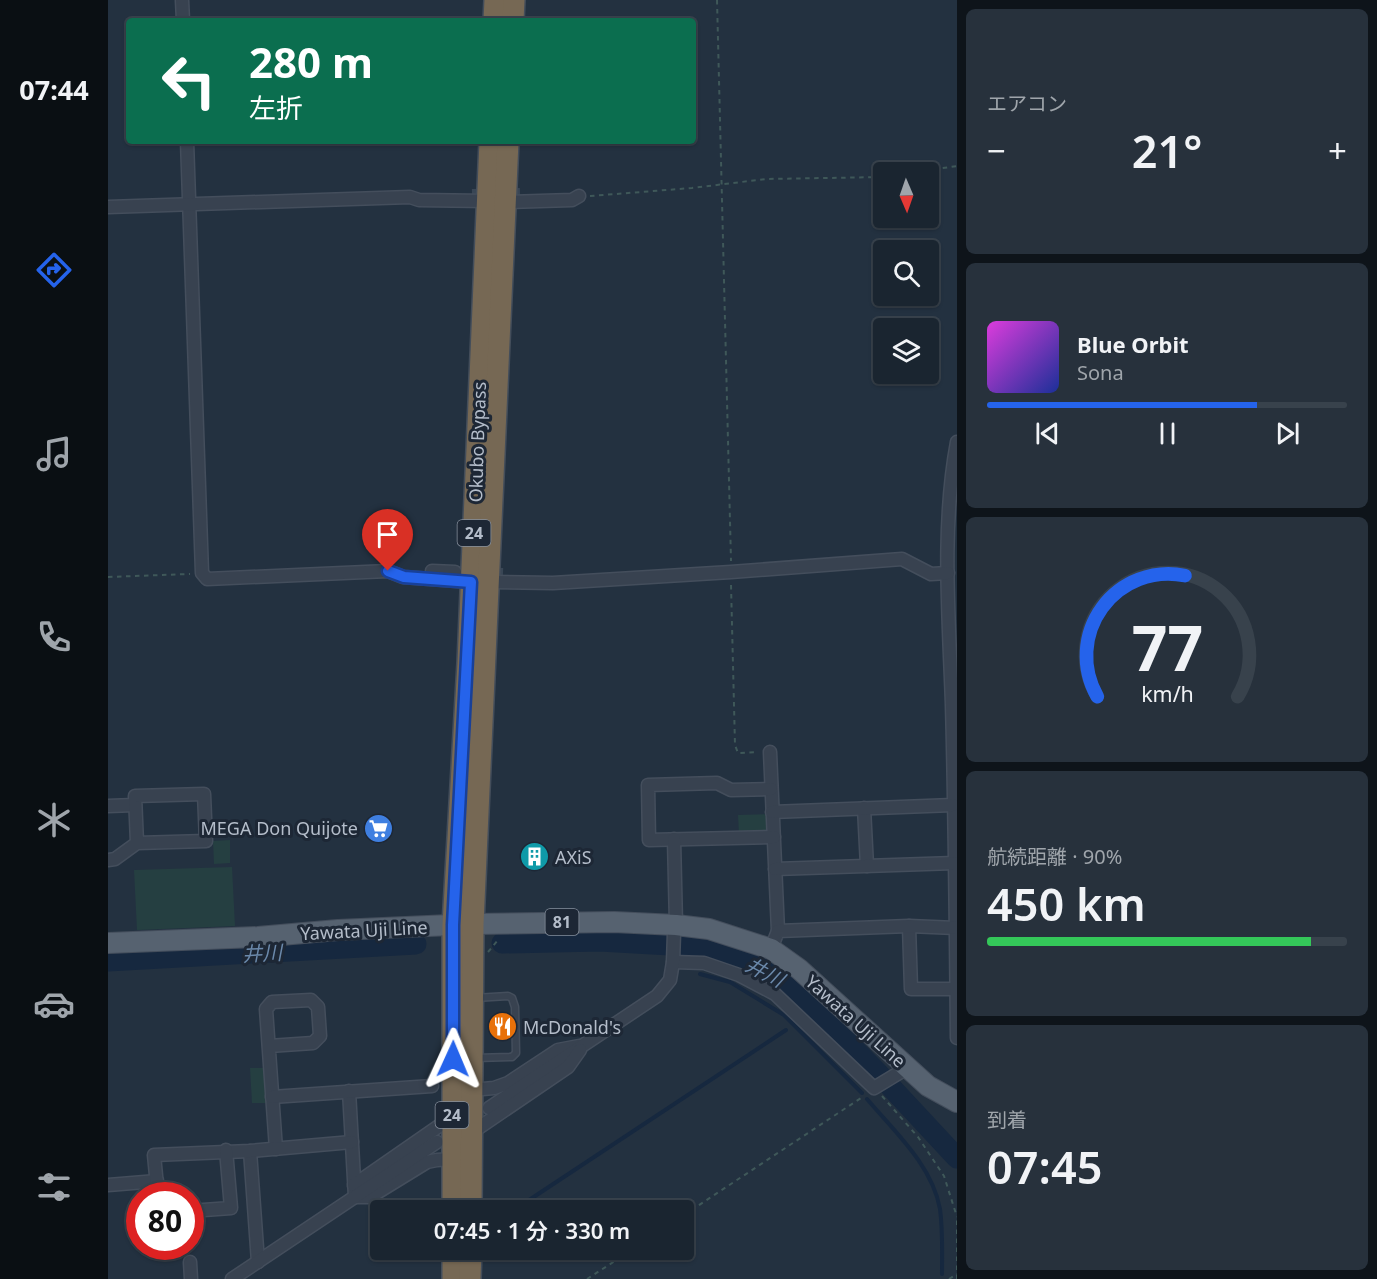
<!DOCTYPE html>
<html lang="ja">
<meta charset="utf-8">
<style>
:root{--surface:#1a2530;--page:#27313c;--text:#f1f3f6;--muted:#9fa5ab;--line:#38424c;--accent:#2563eb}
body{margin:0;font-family:"Noto Sans","Noto Sans JP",sans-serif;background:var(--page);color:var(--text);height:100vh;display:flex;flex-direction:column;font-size:22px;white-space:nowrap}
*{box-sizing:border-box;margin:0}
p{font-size:20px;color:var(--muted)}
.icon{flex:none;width:33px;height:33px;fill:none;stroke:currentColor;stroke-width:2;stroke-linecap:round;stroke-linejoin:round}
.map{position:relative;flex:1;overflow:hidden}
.side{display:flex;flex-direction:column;gap:9px;padding:9px;background:#0e141a;width:420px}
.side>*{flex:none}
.top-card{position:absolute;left:18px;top:18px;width:570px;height:126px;border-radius:6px;box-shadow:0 2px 4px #0004,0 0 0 2px var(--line);background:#0b6e4f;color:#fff;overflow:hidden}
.needle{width:39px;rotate:178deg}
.fabs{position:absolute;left:765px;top:162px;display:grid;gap:12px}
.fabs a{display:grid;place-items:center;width:66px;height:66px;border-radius:6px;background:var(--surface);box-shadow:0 2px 4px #0004,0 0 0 2px var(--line);font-size:30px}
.speed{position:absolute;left:18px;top:1182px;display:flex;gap:12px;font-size:30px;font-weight:700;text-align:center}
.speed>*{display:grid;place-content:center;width:78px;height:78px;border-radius:50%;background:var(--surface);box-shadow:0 2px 4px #0004,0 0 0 2px var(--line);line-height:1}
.speed .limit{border:9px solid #d22;background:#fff;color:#111}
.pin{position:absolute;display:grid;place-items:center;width:51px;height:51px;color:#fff;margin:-62px -26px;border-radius:50% 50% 50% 0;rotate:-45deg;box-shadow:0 0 6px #0007}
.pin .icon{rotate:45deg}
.me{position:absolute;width:66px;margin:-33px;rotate:1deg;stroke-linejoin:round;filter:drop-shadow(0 0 4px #0008)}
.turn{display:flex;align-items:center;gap:21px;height:126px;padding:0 24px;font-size:27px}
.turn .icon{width:78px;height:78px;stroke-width:2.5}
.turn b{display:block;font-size:42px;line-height:51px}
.big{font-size:45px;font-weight:600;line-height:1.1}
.side .widget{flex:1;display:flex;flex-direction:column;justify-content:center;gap:9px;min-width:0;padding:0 21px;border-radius:9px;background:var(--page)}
.side .dial{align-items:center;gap:0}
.dial svg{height:156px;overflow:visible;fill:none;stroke:var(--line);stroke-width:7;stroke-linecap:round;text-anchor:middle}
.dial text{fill:var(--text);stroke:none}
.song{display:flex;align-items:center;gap:18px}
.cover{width:72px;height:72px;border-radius:9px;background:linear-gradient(135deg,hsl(300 70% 55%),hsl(230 70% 35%))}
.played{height:6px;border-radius:3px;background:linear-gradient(90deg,var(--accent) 75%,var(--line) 75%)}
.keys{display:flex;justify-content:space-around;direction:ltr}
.heat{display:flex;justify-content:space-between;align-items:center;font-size:33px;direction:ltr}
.charge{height:9px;border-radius:4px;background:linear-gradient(90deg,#34c759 90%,var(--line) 0)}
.trip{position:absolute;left:262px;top:1200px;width:324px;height:60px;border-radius:6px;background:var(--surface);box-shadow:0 2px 4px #0004,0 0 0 2px var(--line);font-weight:600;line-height:60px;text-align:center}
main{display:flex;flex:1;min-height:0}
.tabs{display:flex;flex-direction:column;width:108px;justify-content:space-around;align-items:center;background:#0a0f13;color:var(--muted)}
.tabs .icon{width:42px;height:42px}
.tabs .selected{color:var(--accent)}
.tabs b{font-size:27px;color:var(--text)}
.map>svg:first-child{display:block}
.green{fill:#253f41}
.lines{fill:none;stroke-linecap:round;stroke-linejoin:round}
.stream{stroke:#16283f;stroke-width:4}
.river{stroke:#16283f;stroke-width:21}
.street-tunnel{stroke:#394655;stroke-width:12;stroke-dasharray:12 6;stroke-linecap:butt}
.lane-casing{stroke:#444e5c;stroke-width:9}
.street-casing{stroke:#444e5c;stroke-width:15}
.primary-casing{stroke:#444e5c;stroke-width:22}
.highway-casing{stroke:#434d5a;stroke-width:24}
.path{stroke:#3f5859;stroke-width:2;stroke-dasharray:4.5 4.5;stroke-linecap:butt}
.lane{stroke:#384250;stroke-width:6}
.street{stroke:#384250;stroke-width:12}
.primary{stroke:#566270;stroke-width:20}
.highway{stroke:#766854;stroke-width:21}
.route-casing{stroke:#184099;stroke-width:15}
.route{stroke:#2563eb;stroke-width:10}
.labels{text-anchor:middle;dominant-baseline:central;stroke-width:6;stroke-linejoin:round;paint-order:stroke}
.shield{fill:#1d2735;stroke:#87909d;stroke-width:1.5}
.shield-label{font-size:16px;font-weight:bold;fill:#b4bdca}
.street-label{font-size:18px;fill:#b4bdca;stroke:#1d2735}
.poi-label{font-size:18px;fill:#b4bdca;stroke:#1d2735;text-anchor:start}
.water-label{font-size:20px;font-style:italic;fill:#6b89ab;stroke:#1d2735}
</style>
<main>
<nav class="tabs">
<b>07:44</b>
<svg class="icon selected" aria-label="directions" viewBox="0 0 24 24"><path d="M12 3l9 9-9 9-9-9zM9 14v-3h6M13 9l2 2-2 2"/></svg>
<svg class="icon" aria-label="music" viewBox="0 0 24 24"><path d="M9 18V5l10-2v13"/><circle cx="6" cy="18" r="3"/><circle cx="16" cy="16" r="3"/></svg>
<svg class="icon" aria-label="phone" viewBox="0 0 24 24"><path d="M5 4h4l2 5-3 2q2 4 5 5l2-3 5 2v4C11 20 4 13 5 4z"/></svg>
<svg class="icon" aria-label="climate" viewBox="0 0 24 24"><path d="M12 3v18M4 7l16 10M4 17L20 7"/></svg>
<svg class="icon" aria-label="car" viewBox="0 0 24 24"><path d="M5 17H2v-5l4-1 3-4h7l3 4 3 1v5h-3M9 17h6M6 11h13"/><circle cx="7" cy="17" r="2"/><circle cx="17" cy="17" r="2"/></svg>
<svg class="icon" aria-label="filters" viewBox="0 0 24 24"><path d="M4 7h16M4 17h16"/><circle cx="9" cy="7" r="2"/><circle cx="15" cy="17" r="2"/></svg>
</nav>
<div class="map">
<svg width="849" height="1279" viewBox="0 0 849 1279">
<rect width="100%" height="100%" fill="#233140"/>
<!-- green -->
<g class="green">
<path d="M661 814 662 834H631L630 815Z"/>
<path d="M122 840V863L106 864 105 841Z"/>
<path d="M124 867 127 926 29 930 26 870Z"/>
<path d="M142 1068H157L160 1103H144Z"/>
</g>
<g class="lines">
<!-- stream -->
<g class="stream">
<path d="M592 974 622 982 676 1015 754 1093"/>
<path d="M759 1099C786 1131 824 1165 832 1209 835 1231 834 1252 834 1274"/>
<path d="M406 1210 678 1030"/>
</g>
<!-- river -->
<g class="river">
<path d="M394 943 492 941 580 946 631 958 676 978 769 1072 849 1158"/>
<path d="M0 961 308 944"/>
</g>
<!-- street-tunnel -->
<g class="street-tunnel">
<path d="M364 195 412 194"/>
<path d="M347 572 397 574"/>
</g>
<defs>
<path id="lane" d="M367 1058 404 1057 408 1053 407 1007 404 998 400 996 367 998"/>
<g id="street">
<path d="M74 0 75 21"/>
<path d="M79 141 94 573 99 579 280 571 295 577 363 582"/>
<path d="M397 202 464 200 471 196"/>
<path d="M0 207 302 197 311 200 379 201"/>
<path d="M849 442C833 528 841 618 844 705 847 816 848 927 849 1038"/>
<path d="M324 571 347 572"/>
<path d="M381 582 445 583 623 572 794 559 823 574 840 573"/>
<path d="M662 752 670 931"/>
<path d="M663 789 623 790 609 783 540 785 541 840 666 837"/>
<path d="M0 806 27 805"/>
<path d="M756 808 759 866"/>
<path d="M664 812 845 805"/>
<path d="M0 860 7 859 29 843 98 841 96 794 27 796 29 843"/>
<path d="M667 869 847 863"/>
<path d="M801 926 803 989H849"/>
<path d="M663 949 670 931 801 926 848 928"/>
<path d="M565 962 596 963 631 975 667 994 766 1088 799 1068"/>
<path d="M161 1046 205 1043 212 1036 210 1007 203 1000 164 1002 158 1009 168 1149"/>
<path d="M363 1090 386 1088 400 1083 450 1050 471 1046"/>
<path d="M241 1091 247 1197H262L319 1162 329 1160 345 1159"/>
<path d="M164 1097 324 1086"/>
<path d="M381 1108 549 996 562 980 565 962 566 933 568 925 566 839"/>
<path d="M363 1133 460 1067 472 1050"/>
<path d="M142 1151 150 1262"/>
<path d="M0 1185 49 1181"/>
<path d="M246 1185 344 1117"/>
<path d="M50 1196 46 1155 142 1151 244 1142"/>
<path d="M82 1211 123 1208 118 1150"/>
<path d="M82 1262 83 1279"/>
<path d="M124 1279 329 1142"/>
</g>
<path id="primary" d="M0 943 150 937 230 930 365 924 506 922 568 925 601 929 663 949 691 969 820 1086 849 1102"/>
<g id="highway">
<path d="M386 21 387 0"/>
<path d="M405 21 406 0"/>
<path d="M345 1210V925L360 663 382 141"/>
<path d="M363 1210 365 924 400 141"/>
<path d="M345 1250V1279"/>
<path d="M362 1279 363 1250"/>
</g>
</defs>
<!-- lane casing -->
<use href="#lane" class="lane-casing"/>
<!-- street casing -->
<use href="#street" class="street-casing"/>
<!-- primary casing -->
<use href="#primary" class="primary-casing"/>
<!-- highway casing -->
<use href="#highway" class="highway-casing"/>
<!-- path -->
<g class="path">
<path d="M609 0 623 561"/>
<path d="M808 172 849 166"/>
<path d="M482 196 584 188 658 179 776 177"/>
<path d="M0 577 82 574"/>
<path d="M623 585 627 745 630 753 650 752"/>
<path d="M380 952 390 940"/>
<path d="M774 1096 810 1137 836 1176 849 1217"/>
<path d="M576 1215 756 1096"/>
<path d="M479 1279 524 1250"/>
<path d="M841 1279 849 1274"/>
<path d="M849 1279V1220"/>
</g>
<!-- lane -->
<use href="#lane" class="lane"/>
<!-- street -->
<use href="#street" class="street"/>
<!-- primary -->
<use href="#primary" class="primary"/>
<!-- highway -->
<use href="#highway" class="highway"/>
</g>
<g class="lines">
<defs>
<path id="route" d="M280 571 296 577 363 582 345 925V1059"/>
</defs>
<!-- route casing -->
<use href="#route" class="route-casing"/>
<!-- route -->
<use href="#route" class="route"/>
</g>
<!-- icons -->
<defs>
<symbol id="supermarket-disc" viewBox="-11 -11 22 22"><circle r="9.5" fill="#3f7fe0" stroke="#1d2735"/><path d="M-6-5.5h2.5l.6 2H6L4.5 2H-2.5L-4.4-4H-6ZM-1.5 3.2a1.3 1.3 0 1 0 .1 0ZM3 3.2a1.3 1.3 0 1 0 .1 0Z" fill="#fff"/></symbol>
<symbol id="building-disc" viewBox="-11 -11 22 22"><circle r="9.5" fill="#0f9aa8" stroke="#1d2735"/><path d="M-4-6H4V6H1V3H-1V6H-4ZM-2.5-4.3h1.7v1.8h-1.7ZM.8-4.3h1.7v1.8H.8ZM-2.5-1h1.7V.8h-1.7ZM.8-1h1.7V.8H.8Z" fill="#fff"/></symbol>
<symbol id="restaurant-disc" viewBox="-11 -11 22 22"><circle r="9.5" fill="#e8710a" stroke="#1d2735"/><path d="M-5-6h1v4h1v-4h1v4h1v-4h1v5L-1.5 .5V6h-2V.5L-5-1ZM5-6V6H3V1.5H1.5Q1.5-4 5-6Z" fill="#fff"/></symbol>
</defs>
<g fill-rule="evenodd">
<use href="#supermarket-disc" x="254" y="812" width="33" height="33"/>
<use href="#building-disc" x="410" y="840" width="33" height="33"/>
<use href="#restaurant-disc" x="378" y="1010" width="33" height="33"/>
</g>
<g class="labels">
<!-- shield labels -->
<g class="shield">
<rect x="349.5" y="520" width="33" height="26" rx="4.5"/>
<rect x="437.5" y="909" width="33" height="26" rx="4.5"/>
<rect x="327.5" y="1102" width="33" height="26" rx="4.5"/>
</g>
<g class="shield-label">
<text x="366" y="533">24</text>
<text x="454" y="922">81</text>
<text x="344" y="1115">24</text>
</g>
<!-- street labels -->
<g class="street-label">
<text transform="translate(369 442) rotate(-88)">Okubo Bypass</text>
<text transform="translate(256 930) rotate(-3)">Yawata Uji Line</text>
<text transform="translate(748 1021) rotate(42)">Yawata Uji Line</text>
</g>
<!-- poi labels -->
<g class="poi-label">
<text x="250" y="828" text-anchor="end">MEGA Don Quijote</text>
<text x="447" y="857">AXiS</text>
<text x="415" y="1027">McDonald's</text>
</g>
<!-- water labels -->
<g class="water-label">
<text transform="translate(154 953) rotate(-3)">井川</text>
<text transform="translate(657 972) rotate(28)">井川</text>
</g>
</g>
</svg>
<div class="fabs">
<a><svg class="needle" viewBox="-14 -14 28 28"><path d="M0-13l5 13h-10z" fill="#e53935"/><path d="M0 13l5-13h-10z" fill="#9fa5ab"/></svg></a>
<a><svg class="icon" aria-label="search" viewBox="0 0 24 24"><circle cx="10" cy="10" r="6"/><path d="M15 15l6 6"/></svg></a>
<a><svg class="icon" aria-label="layers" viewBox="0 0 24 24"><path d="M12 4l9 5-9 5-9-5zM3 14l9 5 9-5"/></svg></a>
</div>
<div class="speed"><div class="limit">80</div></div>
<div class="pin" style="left:280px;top:571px;background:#d93025"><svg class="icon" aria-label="arrive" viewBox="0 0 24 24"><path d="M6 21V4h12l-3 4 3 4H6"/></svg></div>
<svg class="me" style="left:345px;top:1059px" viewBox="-20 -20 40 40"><path d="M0-17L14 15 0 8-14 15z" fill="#2563eb" stroke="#fff" stroke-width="4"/></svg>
<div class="trip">07:45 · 1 分 · 330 m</div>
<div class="top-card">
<div class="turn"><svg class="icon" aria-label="left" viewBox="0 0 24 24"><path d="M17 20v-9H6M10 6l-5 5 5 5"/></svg><div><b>280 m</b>左折</div></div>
</div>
</div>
<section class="side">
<div class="widget"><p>エアコン</p>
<div class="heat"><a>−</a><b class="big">21°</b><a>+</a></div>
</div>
<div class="widget">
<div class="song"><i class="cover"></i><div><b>Blue Orbit</b><p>Sona</p></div></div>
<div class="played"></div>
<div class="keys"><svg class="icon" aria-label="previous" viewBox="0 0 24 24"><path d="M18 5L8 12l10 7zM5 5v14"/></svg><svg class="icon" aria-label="pause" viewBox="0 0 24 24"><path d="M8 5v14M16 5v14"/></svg><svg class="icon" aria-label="next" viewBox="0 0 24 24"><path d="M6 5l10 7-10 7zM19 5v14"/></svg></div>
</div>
<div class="widget dial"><svg viewBox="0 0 100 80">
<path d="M14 69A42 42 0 1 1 86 69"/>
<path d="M14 69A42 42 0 0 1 59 7" stroke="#2563eb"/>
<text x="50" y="56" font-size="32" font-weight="700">77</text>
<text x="50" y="72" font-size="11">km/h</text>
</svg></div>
<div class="widget"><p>航続距離 · 90%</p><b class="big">450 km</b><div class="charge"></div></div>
<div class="widget"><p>到着</p><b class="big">07:45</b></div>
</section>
</main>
